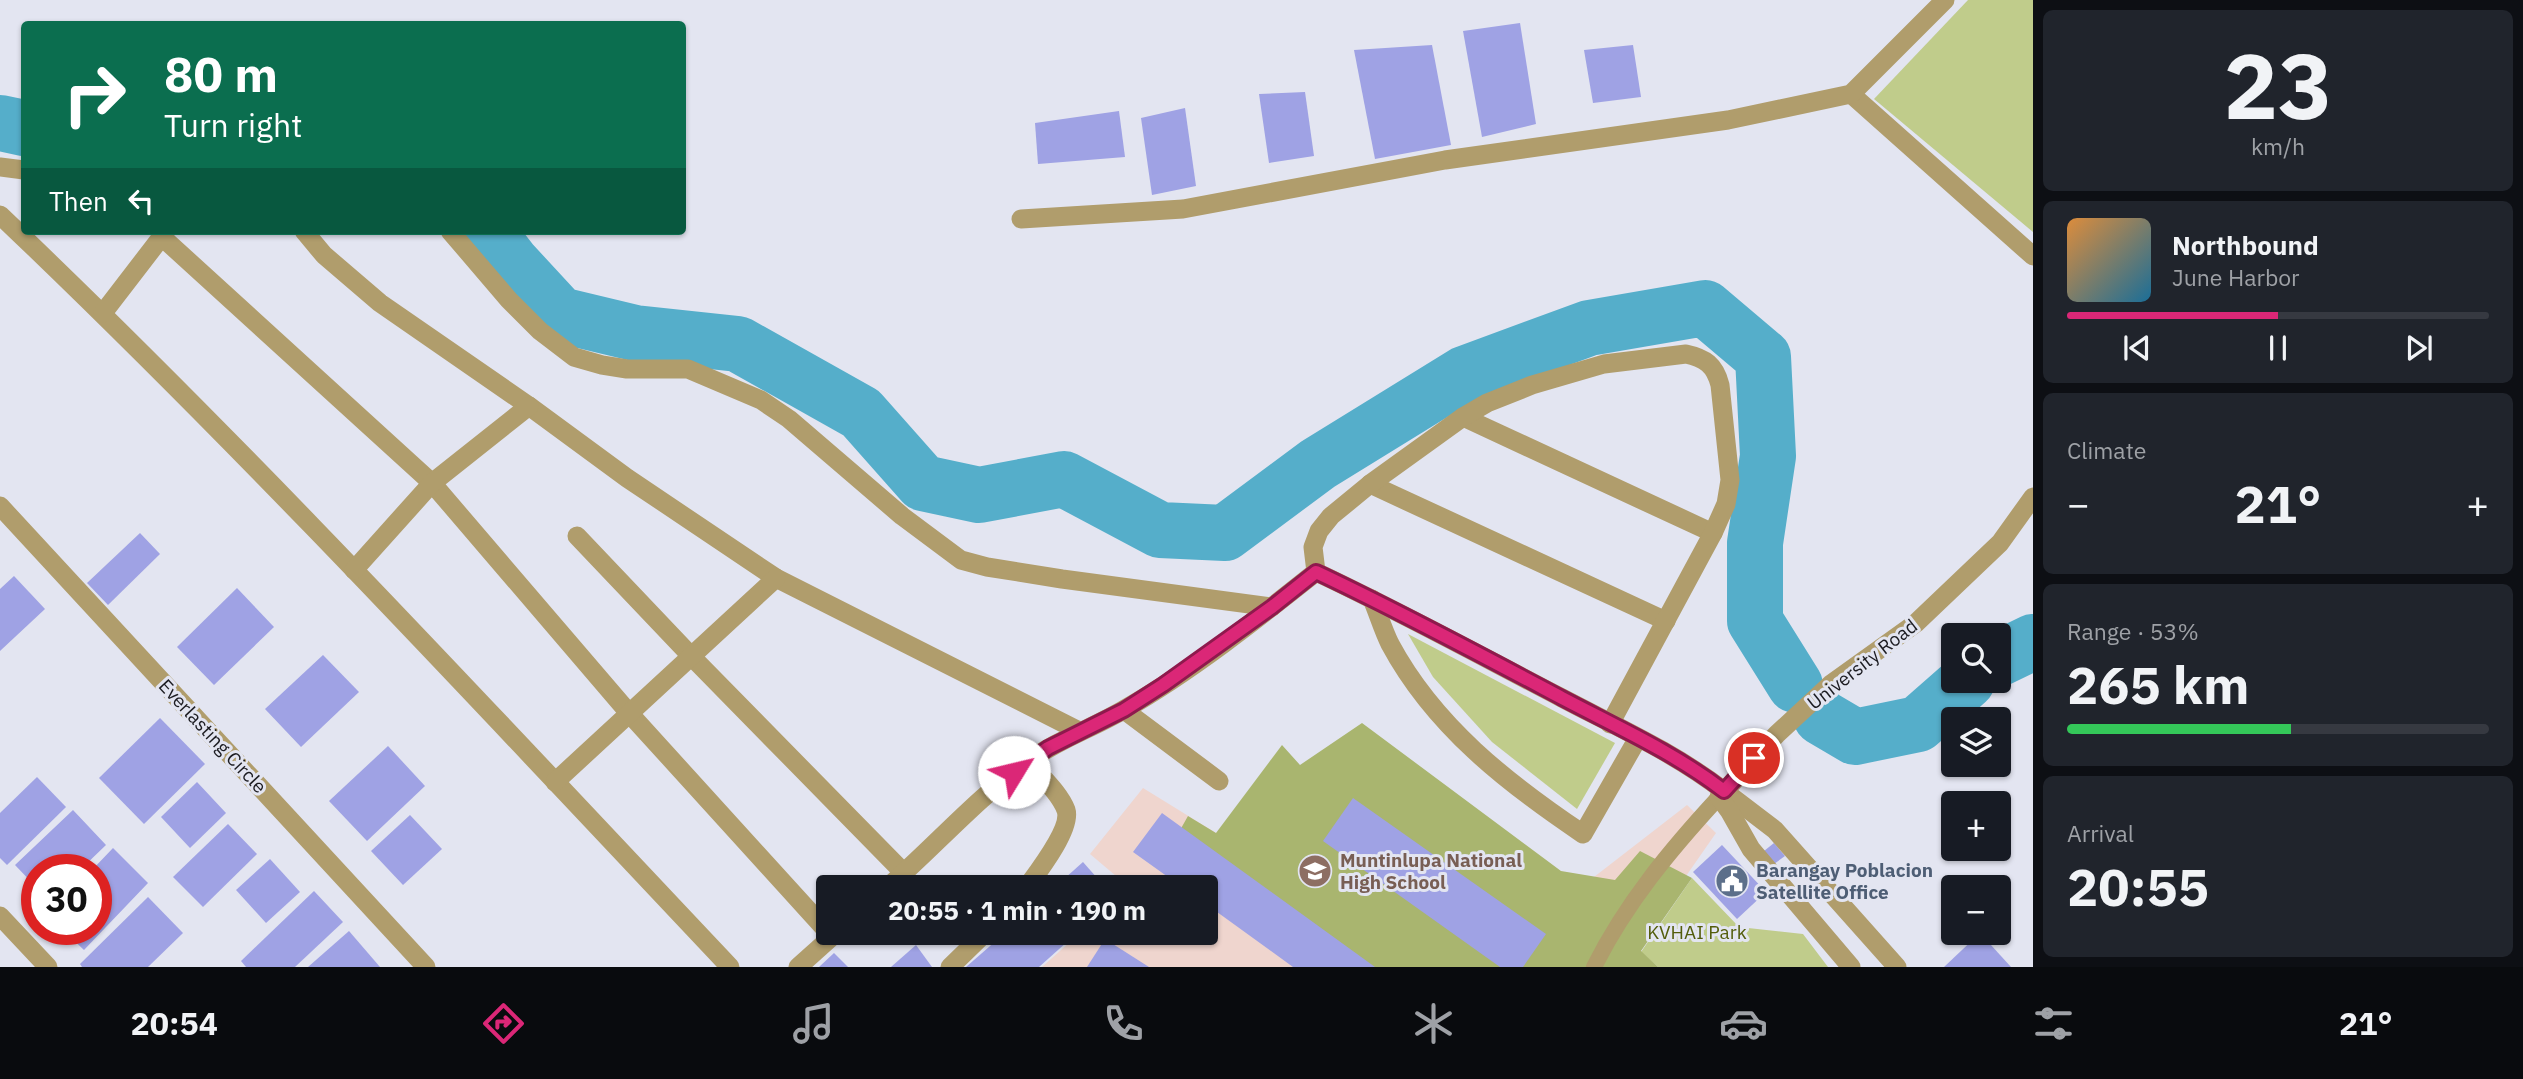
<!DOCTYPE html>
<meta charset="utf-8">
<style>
:root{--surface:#171b24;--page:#20242c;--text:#f1f3f6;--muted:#9ea1a6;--line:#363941;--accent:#db2777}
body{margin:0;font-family:"IBM Plex Sans",sans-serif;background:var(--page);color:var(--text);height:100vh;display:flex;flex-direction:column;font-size:26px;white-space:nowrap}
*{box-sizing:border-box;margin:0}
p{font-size:23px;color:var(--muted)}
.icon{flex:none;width:38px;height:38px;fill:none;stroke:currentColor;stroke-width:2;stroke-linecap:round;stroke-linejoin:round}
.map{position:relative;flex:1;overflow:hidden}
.details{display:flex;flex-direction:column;gap:10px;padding:10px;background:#0d0f14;width:490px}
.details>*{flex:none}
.banner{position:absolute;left:21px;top:21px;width:665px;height:214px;border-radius:7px;box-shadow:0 2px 5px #0004;background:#0b6e4f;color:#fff;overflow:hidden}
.tools{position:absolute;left:1941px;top:623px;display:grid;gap:14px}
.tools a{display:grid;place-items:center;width:70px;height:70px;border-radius:7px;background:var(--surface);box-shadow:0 2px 5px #0004;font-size:35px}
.speed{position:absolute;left:21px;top:854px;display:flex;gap:14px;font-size:35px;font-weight:700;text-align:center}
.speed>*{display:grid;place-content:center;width:91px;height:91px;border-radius:50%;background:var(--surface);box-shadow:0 2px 5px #0004;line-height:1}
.speed .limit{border:10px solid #d22;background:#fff;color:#111}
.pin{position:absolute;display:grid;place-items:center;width:60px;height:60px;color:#fff;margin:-30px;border:4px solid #fff;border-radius:50%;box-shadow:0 2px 7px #0007}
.me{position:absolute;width:77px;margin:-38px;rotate:54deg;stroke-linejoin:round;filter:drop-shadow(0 0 5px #0008)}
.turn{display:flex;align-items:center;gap:24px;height:147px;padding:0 28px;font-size:32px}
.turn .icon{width:91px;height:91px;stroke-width:2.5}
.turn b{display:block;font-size:49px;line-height:60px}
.then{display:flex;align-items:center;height:66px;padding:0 28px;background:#0003;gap:14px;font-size:26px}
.big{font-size:52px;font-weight:800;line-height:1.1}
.details .widget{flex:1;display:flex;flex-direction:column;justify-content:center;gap:10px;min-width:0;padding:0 24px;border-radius:10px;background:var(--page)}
.details .dial{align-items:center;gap:0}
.dial b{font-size:91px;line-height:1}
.song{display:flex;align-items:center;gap:21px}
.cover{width:84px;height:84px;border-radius:10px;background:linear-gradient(135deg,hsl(30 70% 55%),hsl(200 70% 35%))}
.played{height:7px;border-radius:4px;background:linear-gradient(90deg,var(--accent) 50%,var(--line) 50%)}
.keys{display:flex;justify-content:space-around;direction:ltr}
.heat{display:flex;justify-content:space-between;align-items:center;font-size:38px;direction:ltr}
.charge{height:10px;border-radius:5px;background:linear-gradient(90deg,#34c759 53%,var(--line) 0)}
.trip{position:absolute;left:816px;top:875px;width:402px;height:70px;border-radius:7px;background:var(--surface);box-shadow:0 2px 5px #0004;font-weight:800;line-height:70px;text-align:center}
.dock{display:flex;height:112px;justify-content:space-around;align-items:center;background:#090b0e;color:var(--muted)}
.dock .icon{width:49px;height:49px}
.dock .on{color:var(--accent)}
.dock b{font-size:32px;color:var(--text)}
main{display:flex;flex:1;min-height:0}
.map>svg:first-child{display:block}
.education{fill:#efd5ce}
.green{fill:#c0cc8b}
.forest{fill:#a9b56f}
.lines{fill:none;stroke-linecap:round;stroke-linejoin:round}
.river{stroke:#55aeca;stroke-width:56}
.building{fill:#9fa2e4}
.service{stroke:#b09d6c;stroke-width:16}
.minor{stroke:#b09d6c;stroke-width:19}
.tertiary{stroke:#b09d6c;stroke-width:19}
.route-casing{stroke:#8e194d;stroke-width:18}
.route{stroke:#db2777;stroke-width:12}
.labels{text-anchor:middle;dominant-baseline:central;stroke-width:6;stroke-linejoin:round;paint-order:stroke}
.street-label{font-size:19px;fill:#1c1c21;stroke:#e3e5f1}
.education-label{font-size:19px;font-weight:bold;fill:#785e54;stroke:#e3e5f1;text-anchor:start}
.service-label{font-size:19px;font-weight:bold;fill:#4e5e75;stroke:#e3e5f1;text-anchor:start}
.park-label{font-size:19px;fill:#535d0c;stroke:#e3e5f1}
</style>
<main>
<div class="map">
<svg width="2033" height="967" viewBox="0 0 2033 967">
<rect width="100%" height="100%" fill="#e3e5f1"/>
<!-- education -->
<path class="education" d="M1143 788 1216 833 1563 901 1687 805 1716 833 1631 955 1644 967H1042L1080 933H1206V887H1129L1090 854Z"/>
<!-- green -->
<g class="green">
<path d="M1968 0H2033V232L1874 99Z"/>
<path d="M1408 634 1615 743 1577 809 1492 742 1433 677Z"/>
<path d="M1692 878 1739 927 1803 934 1828 967H1658L1641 952Z"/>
</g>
<!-- forest -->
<path class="forest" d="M1362 723 1561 871 1615 880 1640 851 1692 878 1641 951 1658 967H1357L1175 839 1188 816 1216 833 1282 745 1300 765Z"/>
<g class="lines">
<!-- river -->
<g class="river">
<path d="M0 123 24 128"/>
<path d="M487 231 511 262 560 315 635 333 738 344 861 413 923 483 979 495 1064 479 1160 530 1225 533 1318 464 1464 374 1589 328 1705 308 1763 357 1768 456 1755 543V621L1795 685"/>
<path d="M1998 659 2033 642"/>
<path d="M1821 717 1855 737 1918 724 1967 681"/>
</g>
</g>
<!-- building -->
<g class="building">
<path d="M1520 23 1536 124 1482 137 1463 31Z"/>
<path d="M1432 45 1451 145 1375 159 1354 50Z"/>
<path d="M1633 45 1641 97 1593 103 1584 50Z"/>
<path d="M1305 92 1314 156 1269 163 1259 94Z"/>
<path d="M1185 108 1196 186 1152 195 1141 118Z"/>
<path d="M1119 111 1125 157 1038 164 1035 123Z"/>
<path d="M140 533 160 554 108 605 87 583Z"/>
<path d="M14 576 45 609 0 651V589Z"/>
<path d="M237 588 274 627 214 685 177 647Z"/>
<path d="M323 655 359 692 301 747 265 709Z"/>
<path d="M160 718 205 764 144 824 99 778Z"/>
<path d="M388 746 425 786 367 841 329 801Z"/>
<path d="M37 777 66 807 7 865 0 858V813Z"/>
<path d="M197 782 226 813 190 848 161 817Z"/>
<path d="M1353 798 1546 934 1523 967H1500L1323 841Z"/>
<path d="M73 810 106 845 80 870H37V888L15 865Z"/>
<path d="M1162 813 1375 967H1293L1206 904V887H1182L1133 852Z"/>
<path d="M410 815 442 849 403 885 371 851Z"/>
<path d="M228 824 257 854 203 907 173 877Z"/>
<path d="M1774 843 1785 856 1774 864 1764 851Z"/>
<path d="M1722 845 1766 892 1737 919 1693 872Z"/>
<path d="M113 848 148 883 84 950 62 929H96V870H92Z"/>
<path d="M270 859 300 892 266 923 236 890Z"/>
<path d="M1083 862 1105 887H1055Z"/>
<path d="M314 891 343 922 295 967H246L241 961Z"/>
<path d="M148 897 183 933 148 967H82L80 964Z"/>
<path d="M349 931 380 967H308Z"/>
<path d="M1005 933H1077L1039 967H966Z"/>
<path d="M1980 933 2011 967H1944Z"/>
<path d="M1105 939 1149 967H1087Z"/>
<path d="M916 945 932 967H891Z"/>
<path d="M834 953 848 967H819Z"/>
</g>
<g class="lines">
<!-- service -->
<path class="service" d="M1594 967C1626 903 1671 849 1719 797"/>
<!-- minor -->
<g class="minor">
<path d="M1851 94 2033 256"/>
<path d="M0 167 24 170"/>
<path d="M0 215C253 456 490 713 730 967"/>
<path d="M1021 219 1183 209 1445 160 1728 120 1851 94 1945 0"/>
<path d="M304 231 324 255 380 303 529 406 627 478 776 578 1079 731"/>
<path d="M450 231 509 300 540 331 574 357 602 365 627 369H688L761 400 789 419 902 516 961 560 987 567 1062 579 1272 607"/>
<path d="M162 237 432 483 629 713 828 932"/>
<path d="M103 313 166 231"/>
<path d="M1463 417 1713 533"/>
<path d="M1370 484 1666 621"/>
<path d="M0 506 426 967"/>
<path d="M577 536 692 657 904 873"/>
<path d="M354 570 432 483 529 406"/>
<path d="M1316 572 1313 547 1319 531 1331 516 1370 484 1463 417 1487 403 1532 385 1604 364 1686 354C1705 358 1715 365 1720 385L1730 480 1726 504 1713 533 1610 724"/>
<path d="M1316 572C1399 611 1481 656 1562 698 1617 727 1675 753 1724 791"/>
<path d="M1372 599C1378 613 1383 630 1390 644 1434 726 1507 783 1583 834L1638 738"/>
<path d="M1124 710 1219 781"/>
<path d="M555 782 776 578"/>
<path d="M888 887C935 846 976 799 1027 762 1057 740 1093 728 1125 709 1190 672 1257 619 1316 572"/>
<path d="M1027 887C1038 872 1072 828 1066 810 1059 792 1040 776 1028 761"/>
<path d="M798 967 836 933"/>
<path d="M950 967 985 933"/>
</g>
<!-- tertiary -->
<g class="tertiary">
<path d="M1724 791 1775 830 1897 967"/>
<path d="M0 916 48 967"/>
<path d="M1851 967 1751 849 1730 812 1719 797 1777 734 1831 684 1916 623 2000 543 2033 497"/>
</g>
</g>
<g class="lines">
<defs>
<path id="route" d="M1014 772 1048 748 1124 710 1163 685 1272 607 1316 572C1399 611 1481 655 1562 698 1617 727 1675 753 1724 791L1754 758"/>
</defs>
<!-- route casing -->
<use href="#route" class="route-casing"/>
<!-- route -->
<use href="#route" class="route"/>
</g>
<!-- icons -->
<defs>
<symbol id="school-disc" viewBox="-11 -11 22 22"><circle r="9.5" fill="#8d6e63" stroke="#e3e5f1"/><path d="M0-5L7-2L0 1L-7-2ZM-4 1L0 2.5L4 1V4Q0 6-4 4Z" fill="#fff"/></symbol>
<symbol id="civic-disc" viewBox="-11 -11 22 22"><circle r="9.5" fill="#5c6f8a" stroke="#e3e5f1"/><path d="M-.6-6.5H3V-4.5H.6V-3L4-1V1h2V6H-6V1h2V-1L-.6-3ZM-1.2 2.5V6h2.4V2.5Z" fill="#fff"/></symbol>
</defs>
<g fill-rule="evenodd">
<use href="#school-disc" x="1296" y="852" width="38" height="38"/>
<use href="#civic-disc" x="1713" y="862" width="38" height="38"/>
</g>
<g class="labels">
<!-- street labels -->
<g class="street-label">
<text transform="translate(1862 664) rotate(-38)">University Road</text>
<text transform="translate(213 736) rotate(47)">Everlasting Circle</text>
</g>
<!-- education labels -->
<g class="education-label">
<text x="1340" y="860">Muntinlupa National<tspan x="1340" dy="22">High School</tspan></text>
</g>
<!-- service labels -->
<g class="service-label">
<text x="1756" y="870">Barangay Poblacion<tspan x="1756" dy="22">Satellite Office</tspan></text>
</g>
<!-- park labels -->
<g class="park-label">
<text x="1697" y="932">KVHAI Park</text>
</g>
</g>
</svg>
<div class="tools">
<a><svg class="icon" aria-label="search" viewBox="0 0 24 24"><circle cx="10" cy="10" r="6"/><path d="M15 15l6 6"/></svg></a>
<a><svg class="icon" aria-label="layers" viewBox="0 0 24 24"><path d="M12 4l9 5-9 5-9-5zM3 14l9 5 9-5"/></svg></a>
<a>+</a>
<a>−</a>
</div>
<div class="speed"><div class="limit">30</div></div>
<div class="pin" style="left:1754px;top:758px;background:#d93025"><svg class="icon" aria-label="arrive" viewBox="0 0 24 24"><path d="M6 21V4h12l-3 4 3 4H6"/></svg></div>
<svg class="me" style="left:1014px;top:772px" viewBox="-20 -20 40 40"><circle r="19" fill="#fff"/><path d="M0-13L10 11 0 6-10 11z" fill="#db2777"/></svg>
<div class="trip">20:55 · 1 min · 190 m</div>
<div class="banner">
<div class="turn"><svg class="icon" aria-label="right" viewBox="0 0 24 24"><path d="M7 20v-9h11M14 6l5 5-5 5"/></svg><div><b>80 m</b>Turn right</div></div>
<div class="then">Then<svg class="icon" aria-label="left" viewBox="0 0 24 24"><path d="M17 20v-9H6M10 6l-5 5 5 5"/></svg></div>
</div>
</div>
<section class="details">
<div class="widget dial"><b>23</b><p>km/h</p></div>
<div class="widget">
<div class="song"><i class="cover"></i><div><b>Northbound</b><p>June Harbor</p></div></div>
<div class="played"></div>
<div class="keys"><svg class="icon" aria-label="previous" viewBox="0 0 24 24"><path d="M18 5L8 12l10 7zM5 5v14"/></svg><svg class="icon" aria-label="pause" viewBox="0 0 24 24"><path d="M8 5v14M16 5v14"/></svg><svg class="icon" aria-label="next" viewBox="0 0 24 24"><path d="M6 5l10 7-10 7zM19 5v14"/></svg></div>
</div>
<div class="widget"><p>Climate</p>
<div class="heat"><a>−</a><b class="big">21°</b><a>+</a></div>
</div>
<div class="widget"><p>Range · 53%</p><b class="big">265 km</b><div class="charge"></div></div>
<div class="widget"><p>Arrival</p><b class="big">20:55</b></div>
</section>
</main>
<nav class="dock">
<b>20:54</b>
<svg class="icon on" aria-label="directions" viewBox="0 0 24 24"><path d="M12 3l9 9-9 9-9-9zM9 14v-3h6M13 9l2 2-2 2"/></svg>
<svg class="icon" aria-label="music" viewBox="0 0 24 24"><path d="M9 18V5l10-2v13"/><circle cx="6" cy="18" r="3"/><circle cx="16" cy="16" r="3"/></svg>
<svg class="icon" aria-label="phone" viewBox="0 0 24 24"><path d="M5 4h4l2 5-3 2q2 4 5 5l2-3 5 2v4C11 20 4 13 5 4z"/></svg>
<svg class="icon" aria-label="climate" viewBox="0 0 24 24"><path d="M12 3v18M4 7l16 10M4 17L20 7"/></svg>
<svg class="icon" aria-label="car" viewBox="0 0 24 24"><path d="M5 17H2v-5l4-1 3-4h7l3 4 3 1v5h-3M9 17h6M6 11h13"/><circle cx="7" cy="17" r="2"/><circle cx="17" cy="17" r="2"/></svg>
<svg class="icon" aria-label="filters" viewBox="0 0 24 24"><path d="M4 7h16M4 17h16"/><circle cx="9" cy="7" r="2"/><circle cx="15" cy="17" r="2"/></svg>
<b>21°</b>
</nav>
